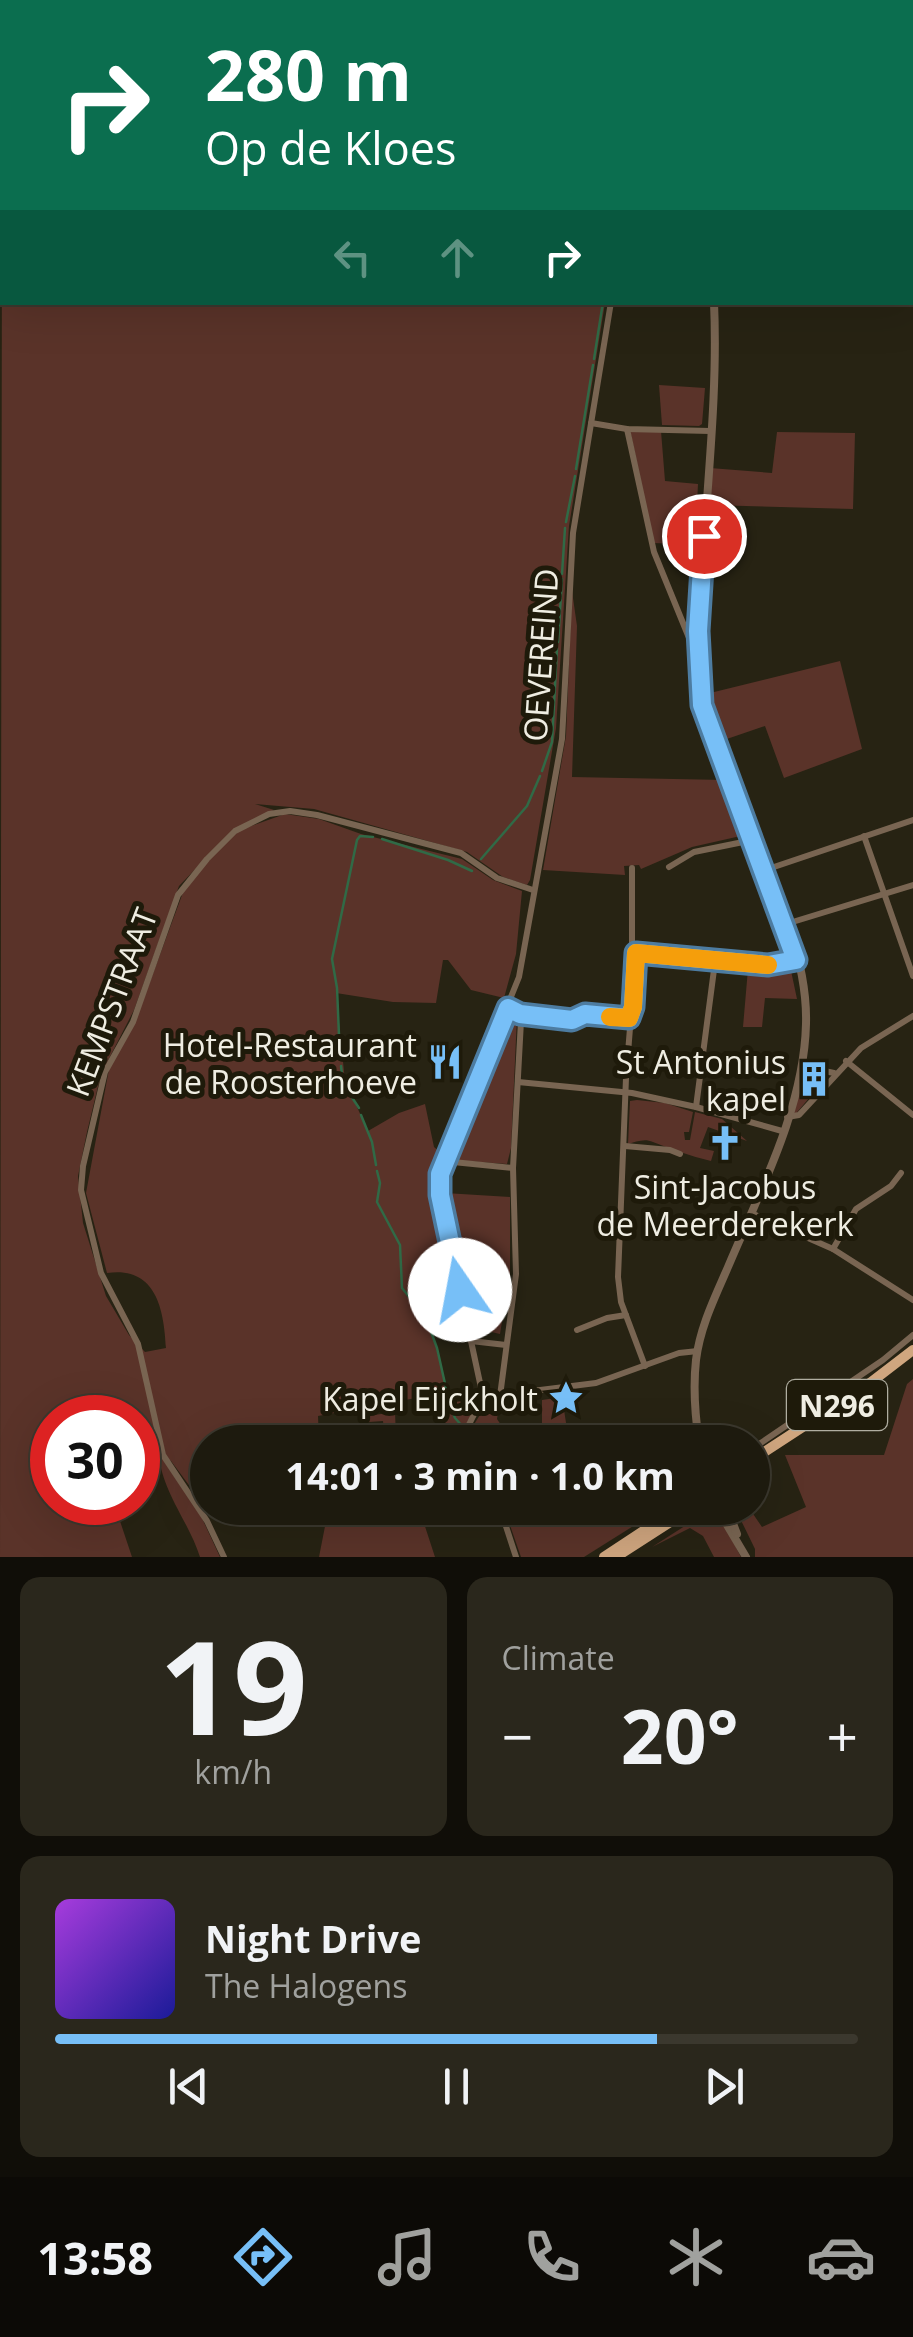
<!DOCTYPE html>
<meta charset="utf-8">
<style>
:root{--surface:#1d1a0e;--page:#2a271c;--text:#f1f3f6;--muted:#a0a19e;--line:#3b382e;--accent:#77bff7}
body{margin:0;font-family:"Open Sans",sans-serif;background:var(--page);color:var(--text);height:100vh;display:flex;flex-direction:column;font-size:38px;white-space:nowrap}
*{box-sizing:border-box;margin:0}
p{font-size:32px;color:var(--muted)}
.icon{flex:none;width:55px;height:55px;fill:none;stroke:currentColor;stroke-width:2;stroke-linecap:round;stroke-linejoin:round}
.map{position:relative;height:1557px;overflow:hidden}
.panel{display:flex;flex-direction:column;gap:20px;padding:20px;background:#100e08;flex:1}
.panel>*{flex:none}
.guide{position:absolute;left:0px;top:0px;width:915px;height:305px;box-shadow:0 10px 40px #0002,0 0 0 2px var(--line);background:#0b6e4f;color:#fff;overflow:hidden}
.speed{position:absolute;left:30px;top:1395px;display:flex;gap:20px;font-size:50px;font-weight:700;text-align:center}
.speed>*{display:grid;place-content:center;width:130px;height:130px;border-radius:50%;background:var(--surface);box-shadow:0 10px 40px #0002,0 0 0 2px var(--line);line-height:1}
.speed .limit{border:15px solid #d22;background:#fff;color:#111}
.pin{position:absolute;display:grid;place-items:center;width:85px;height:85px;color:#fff;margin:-42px;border:5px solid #fff;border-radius:50%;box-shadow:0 2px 10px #0007}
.me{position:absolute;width:110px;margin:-55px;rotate:348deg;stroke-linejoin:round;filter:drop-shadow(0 0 8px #0008)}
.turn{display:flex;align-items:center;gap:35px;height:210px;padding:0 40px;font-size:45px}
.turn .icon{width:130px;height:130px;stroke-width:2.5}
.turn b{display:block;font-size:70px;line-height:85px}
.lanes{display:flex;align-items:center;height:95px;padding:0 40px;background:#0003;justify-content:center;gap:50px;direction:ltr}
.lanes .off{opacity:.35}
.big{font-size:75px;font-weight:700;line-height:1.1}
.panel .widget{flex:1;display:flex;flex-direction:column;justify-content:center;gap:15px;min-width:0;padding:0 35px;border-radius:20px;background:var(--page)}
.panel .dial{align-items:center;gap:0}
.dial b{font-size:130px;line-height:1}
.song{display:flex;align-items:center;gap:30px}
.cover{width:120px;height:120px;border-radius:15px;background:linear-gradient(135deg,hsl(280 70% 55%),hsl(240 70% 35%))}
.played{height:10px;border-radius:5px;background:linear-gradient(90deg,var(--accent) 75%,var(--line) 75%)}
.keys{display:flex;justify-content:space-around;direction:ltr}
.heat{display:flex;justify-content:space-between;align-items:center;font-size:55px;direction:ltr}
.panel .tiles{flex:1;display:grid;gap:20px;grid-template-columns:1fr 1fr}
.widget:last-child{grid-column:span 2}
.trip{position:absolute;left:190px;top:1425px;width:580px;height:100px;border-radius:50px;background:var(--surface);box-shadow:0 10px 40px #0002,0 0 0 2px var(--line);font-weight:700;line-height:100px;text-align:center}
.menu{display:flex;height:160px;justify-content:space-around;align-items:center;background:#0c0a06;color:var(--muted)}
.menu .icon{width:70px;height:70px}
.menu .current{color:var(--accent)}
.menu b{font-size:45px;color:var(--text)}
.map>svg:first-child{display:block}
.green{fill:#5a3329}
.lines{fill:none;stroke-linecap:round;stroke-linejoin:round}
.stream{stroke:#306a46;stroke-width:2.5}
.minor{stroke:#796552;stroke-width:6}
.tertiary{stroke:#796552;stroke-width:8}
.primary{stroke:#d0a67f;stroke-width:10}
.route-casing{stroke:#4d7ca1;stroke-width:25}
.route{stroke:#77bff7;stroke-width:18}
.slow{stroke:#f59e0b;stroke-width:18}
.labels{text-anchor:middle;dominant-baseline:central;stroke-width:10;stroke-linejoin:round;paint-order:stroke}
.shield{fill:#1e1a0a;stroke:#b0aea1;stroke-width:2.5}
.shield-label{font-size:30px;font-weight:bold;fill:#efede2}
.street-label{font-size:32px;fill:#efede2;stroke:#1e1a0a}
.poi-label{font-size:32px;fill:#efede2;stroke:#1e1a0a;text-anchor:end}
</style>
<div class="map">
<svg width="913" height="1557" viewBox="0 0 913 1557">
<rect width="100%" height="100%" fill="#272313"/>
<!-- green -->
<g class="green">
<path d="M250 0H535L536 2H250Z"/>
<path d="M2 197V302L605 303 569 526 556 728 530 880 527 885 503 877 467 852 314 809 255 804 274 810 232 831 179 886 134 1010 101 1074 87 1132 78 1176 83 1223 106 1296 129 1335 145 1352 166 1348C164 1309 156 1266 107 1273L86 1193 109 1069 134 1025 185 887 222 846 240 830 285 814 319 819 361 834 462 859 493 880 522 891 516 954 504 998 471 990 448 960H443L436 1003 393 1002 336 993 345 1081 368 1131 399 1113 425 1104 434 1147 441 1153 434 1185 453 1284 407 1295C442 1334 432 1348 449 1392L318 1416 319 1440 334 1442H208L207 1496 200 1500 171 1461 160 1455 201 1516 220 1557H200C189 1522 161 1490 159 1454H138V1418H52V1502L114 1503 132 1557H0Z"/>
<path d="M659 385 705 388 702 424 699 426 662 425Z"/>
<path d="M630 430 661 431 665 481 698 484 695 545 654 543Z"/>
<path d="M777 432 855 433 853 509 708 505 710 468 772 473Z"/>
<path d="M572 591 577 626 572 777 725 780 745 835 692 847 641 869 639 865 624 866 625 875 543 870 566 736Z"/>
<path d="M840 661 862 749 784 778 765 726 721 741 706 694Z"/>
<path d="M790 966 797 999 765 998 762 1027H743L748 969Z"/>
<path d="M510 1015 517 1017 511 1148 507 1164 452 1160 449 1156Z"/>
<path d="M804 1073 813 1075 811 1081 814 1082 820 1074 826 1078 793 1117Z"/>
<path d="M637 1100 665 1103 693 1112 689 1132H684L685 1140H690L695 1112 722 1119 747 1141 708 1127 700 1148 714 1151 711 1161C690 1156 671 1149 653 1142 644 1138 636 1142 628 1144L630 1101Z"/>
<path d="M445 1193 510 1197V1273L500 1334 474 1328 470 1324Z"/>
<path d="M913 1379V1557H755V1549L735 1508H749L762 1527 806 1507 785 1455H884L907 1384Z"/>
<path d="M562 1397 569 1442H463L488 1402 500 1400 497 1419 507 1434H518L519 1427 542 1423V1400Z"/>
<path d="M469 1400 478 1403 456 1442H425L427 1431 431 1433 440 1421 437 1417V1405Z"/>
<path d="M395 1412 396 1437 385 1439 383 1421 369 1422 367 1416Z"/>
<path d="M269 1508H419L435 1557H319L328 1511 270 1516Z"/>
<path d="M504 1508H662L584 1557H521Z"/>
<path d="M702 1515 710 1523 721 1519 741 1557H714L703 1536 690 1528 652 1547Z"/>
</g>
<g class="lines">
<!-- stream -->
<g class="stream">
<path d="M594 359 603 302"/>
<path d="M576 469 593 365"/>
<path d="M566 522 575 476"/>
<path d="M562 574 565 528"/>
<path d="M558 642 562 579"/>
<path d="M542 771 552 742 557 648"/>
<path d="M382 839 448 860 472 871"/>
<path d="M481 859 527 806 540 776"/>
<path d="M340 1059 337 988 332 959 357 840 360 836 373 837"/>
<path d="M341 1066 343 1084 359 1108"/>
<path d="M361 1115 372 1142 376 1165"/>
<path d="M377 1171 380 1183 377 1202 400 1245 402 1288 426 1318 437 1348 448 1397"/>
<path d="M451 1408 455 1418 463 1427"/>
<path d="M470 1432 486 1442"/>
</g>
<!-- minor -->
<g class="minor">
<path d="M106 2 107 0"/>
<path d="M0 132 2 130"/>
<path d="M591 423 627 429 710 431"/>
<path d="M627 429 654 552 696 655"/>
<path d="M864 836 913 976"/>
<path d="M669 867 694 852 753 840"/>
<path d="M632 868V944L636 953 626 1078 618 1277 621 1302 645 1366"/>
<path d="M765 870 913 820"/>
<path d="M786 924 913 885"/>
<path d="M636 953 768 965 796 960"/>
<path d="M520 1013 572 1020 585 1014 629 1018"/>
<path d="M846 1061 913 1115"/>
<path d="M801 1066 834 1073"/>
<path d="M518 1082 632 1093 696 1107 782 1131"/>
<path d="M696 1107 715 962"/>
<path d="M787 1117 799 1115 861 1048 913 1016"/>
<path d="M625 1146 670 1150 680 1154"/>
<path d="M443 1161 513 1168"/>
<path d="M751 1213 833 1249 913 1300"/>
<path d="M833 1249 856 1209 891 1186 901 1173"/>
<path d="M577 1330 607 1318 626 1315"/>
<path d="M471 1341 483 1397"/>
<path d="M506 1345 471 1341 440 1195V1173L519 977 562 739 573 533 611 302"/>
<path d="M500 1396 516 1274 513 1168 521 1021 520 1013 508 1008"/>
<path d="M483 1397 596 1383 679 1353 698 1351"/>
<path d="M460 1442 483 1397"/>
<path d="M752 1449 883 1360 913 1335"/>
<path d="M500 1508 516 1557"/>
<path d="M224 1557 207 1521 163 1455 138 1344 101 1273 81 1190 83 1166 105 1072 133 1022 178 895 207 859 235 831 269 814 290 811 317 815 461 853 497 878 533 890"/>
</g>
<!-- tertiary -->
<g class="tertiary">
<path d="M671 0 672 2"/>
<path d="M699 1442C695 1415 693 1387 696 1360 700 1327 715 1297 728 1267 760 1191 804 1108 806 1024 809 916 723 806 702 702 693 660 699 616 702 574 707 484 718 392 714 302"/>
<path d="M717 1508 746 1557"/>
<path d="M727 1508 737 1534"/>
</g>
<!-- primary -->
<g class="primary">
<path d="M752 1460 870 1383 913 1350"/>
<path d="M604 1557 678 1508"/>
<path d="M616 1557 692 1508"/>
</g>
</g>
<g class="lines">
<defs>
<path id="route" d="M460 1290 440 1195V1174L508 1008 520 1014 572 1020 585 1014 629 1018 633 1007 636 953 768 965 796 960 702 705 698 631 704 536"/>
</defs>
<!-- route casing -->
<use href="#route" class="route-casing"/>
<!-- route -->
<use href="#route" class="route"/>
<!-- slow -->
<path class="slow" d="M610 1017 629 1018 633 1007 636 953 768 965"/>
</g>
<!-- icons -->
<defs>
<symbol id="restaurant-bare" viewBox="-9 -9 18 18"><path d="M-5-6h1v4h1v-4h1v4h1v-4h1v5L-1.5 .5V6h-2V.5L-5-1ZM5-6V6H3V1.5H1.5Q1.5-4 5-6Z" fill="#77bff7" stroke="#1e1a0a" stroke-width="2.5" paint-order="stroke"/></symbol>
<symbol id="building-bare" viewBox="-9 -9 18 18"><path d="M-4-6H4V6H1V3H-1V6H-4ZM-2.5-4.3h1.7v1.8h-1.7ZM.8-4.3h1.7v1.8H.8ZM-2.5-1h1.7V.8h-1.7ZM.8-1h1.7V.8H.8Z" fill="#77bff7" stroke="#1e1a0a" stroke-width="2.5" paint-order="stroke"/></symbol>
<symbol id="church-bare" viewBox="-9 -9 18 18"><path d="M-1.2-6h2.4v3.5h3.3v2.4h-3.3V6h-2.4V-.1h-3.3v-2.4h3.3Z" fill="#77bff7" stroke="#1e1a0a" stroke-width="2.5" paint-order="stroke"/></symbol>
<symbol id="sight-bare" viewBox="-9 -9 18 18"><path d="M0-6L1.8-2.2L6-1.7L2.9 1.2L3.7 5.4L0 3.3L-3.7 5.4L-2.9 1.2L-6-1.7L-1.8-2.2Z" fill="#77bff7" stroke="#1e1a0a" stroke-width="2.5" paint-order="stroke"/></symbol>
</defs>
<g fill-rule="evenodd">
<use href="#restaurant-bare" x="420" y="1037" width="50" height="50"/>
<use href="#building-bare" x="789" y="1054" width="50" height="50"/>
<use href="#church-bare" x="700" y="1118" width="50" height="50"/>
<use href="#sight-bare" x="541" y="1373" width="50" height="50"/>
</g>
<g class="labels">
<!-- shield labels -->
<rect class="shield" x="787" y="1380" width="100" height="50" rx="8"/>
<g class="shield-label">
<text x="837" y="1405">N296</text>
</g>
<!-- street labels -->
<g class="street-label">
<text transform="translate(540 655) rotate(-86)">OEVEREIND</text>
<text transform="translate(111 1002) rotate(-69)">KEMPSTRAAT</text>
</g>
<!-- poi labels -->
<g class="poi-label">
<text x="417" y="1044">Hotel-Restaurant<tspan x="417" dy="37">de Roosterhoeve</tspan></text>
<text x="786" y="1061">St Antonius<tspan x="786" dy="37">kapel</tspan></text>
<text x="725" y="1186" text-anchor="middle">Sint-Jacobus<tspan x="725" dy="37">de Meerderekerk</tspan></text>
<text x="538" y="1398">Kapel Eijckholt</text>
</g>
</g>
</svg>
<div class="speed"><div class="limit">30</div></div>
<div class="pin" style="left:704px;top:536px;background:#d93025"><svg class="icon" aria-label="arrive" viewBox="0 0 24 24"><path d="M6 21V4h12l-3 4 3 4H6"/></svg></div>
<svg class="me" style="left:460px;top:1290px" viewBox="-20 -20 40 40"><circle r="19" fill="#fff"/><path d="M0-13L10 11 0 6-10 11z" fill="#77bff7"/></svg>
<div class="trip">14:01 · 3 min · 1.0 km</div>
<div class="guide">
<div class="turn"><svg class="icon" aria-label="right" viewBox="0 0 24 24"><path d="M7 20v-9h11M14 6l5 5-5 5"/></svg><div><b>280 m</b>Op de Kloes</div></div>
<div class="lanes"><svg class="icon off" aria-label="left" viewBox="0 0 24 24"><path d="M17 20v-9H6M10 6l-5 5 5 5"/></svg><svg class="icon off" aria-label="ahead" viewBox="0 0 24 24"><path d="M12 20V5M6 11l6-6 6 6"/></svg><svg class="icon" aria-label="right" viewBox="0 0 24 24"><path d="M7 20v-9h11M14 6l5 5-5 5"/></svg></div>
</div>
</div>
<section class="panel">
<div class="tiles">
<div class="widget dial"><b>19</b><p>km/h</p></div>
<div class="widget"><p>Climate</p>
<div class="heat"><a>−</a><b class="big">20°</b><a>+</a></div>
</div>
<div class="widget">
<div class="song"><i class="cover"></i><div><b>Night Drive</b><p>The Halogens</p></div></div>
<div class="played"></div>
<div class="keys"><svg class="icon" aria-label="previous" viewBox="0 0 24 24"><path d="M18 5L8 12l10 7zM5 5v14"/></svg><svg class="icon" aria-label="pause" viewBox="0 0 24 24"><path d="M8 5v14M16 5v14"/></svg><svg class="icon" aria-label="next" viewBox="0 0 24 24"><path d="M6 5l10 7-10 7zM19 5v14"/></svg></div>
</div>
</div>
</section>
<nav class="menu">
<b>13:58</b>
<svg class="icon current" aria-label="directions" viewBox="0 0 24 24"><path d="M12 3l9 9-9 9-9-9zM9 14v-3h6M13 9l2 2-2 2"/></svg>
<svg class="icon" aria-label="music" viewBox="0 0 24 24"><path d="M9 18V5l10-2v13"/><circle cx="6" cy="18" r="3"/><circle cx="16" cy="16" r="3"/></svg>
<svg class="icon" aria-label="phone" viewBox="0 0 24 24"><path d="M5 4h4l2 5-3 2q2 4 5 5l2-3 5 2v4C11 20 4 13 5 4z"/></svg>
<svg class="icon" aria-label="climate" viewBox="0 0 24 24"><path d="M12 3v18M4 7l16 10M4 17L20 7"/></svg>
<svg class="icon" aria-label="car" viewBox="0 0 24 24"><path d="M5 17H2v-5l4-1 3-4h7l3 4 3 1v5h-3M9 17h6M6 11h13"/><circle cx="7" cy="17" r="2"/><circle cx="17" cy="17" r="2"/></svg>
</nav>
